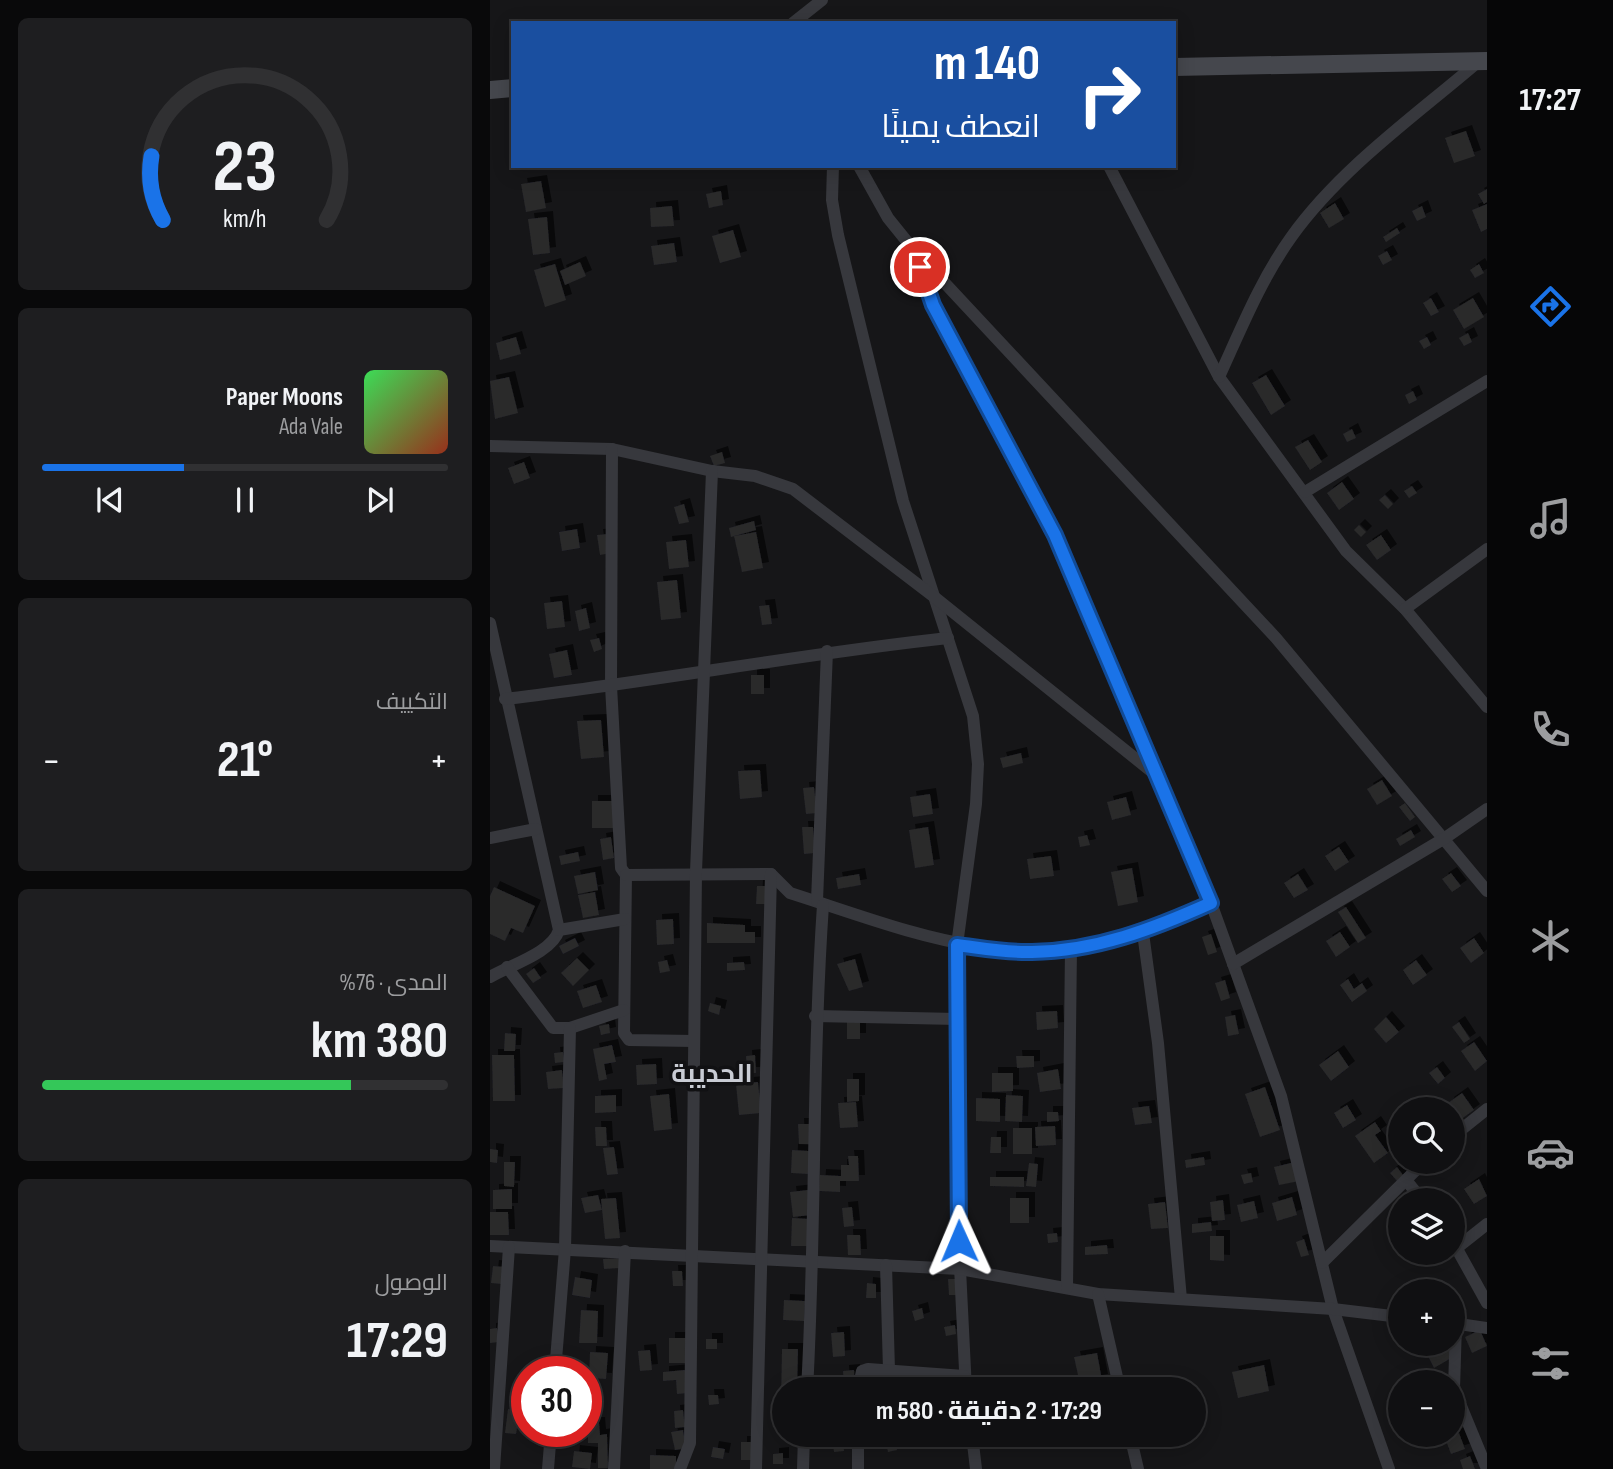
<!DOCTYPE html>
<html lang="ar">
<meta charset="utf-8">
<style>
:root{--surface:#101012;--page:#1e1e20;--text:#f1f3f6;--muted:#9c9d9f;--line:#303032;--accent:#1a73e8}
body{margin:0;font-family:"Sofia Sans Condensed",Cairo,sans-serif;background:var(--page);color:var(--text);direction:rtl;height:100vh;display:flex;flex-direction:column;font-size:26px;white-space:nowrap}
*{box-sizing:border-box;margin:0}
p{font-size:23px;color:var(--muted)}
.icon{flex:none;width:38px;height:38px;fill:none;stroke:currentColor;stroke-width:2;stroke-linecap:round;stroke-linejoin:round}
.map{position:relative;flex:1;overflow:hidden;direction:ltr}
.side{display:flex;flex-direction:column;gap:18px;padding:18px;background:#09090a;width:490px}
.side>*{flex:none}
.top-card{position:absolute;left:21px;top:21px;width:665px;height:147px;border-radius:0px;box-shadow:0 4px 18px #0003,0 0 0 2px var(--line);direction:rtl;background:#1a4fa0;color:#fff;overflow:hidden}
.controls{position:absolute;left:898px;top:1097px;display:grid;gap:14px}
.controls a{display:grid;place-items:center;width:77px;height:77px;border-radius:50%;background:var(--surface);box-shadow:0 4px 18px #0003,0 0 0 2px var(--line);font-size:35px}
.speed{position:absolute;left:21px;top:1356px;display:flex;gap:14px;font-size:35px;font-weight:700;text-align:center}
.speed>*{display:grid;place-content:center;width:91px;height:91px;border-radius:50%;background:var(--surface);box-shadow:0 4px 18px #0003,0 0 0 2px var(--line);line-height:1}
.speed .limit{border:10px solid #d22;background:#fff;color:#111}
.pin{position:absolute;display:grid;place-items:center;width:60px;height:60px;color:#fff;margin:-30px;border:4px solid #fff;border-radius:50%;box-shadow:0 2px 7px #0007}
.me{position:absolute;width:77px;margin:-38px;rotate:359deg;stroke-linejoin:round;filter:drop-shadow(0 0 5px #0008)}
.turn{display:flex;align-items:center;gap:24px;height:147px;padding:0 21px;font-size:32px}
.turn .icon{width:91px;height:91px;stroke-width:2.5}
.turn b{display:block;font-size:49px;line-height:60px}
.big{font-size:52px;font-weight:700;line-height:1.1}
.side .tile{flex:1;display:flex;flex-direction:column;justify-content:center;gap:10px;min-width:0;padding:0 24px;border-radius:10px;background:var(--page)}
.side .dial{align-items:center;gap:0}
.dial svg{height:182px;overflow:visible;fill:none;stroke:var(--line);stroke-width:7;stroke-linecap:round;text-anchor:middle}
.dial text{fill:var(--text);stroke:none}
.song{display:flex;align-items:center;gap:21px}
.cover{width:84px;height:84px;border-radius:10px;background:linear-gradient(135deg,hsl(130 70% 55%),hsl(10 70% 35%))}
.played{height:7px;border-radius:4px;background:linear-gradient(90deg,var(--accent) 35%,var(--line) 35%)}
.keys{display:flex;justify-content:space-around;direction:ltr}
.heat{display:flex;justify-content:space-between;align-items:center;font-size:38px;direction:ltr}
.charge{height:10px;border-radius:5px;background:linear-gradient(90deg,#34c759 76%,var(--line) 0)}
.trip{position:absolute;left:282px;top:1377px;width:434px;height:70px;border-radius:35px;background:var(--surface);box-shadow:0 4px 18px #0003,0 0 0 2px var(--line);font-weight:700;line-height:70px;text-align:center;direction:rtl}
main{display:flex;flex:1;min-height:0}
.dock{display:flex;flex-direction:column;width:126px;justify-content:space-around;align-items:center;background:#060607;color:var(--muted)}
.dock .icon{width:49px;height:49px}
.dock .current{color:var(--accent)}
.dock b{font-size:32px;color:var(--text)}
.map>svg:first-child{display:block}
.building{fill:#29292c;filter:url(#shadow)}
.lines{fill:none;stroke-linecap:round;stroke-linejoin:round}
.minor{stroke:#37383d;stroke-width:12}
.secondary{stroke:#45474d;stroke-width:18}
.route-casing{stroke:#114b97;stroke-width:18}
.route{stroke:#1a73e8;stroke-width:12}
.labels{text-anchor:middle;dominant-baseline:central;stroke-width:7;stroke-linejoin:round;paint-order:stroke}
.quarter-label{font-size:26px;font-weight:bold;fill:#c9ccd4;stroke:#111113}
</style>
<main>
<nav class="dock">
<b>17:27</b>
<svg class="icon current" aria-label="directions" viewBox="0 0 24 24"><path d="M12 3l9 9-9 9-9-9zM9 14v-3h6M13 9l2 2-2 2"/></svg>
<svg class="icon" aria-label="music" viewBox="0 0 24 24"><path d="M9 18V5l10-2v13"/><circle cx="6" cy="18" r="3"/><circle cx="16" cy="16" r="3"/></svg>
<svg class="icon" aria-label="phone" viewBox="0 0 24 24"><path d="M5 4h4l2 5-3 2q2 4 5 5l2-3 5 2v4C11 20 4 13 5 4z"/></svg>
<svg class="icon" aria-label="climate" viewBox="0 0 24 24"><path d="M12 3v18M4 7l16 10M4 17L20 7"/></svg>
<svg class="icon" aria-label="car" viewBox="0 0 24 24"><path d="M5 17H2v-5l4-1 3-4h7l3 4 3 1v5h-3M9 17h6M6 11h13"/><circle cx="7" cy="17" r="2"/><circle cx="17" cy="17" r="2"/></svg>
<svg class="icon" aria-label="filters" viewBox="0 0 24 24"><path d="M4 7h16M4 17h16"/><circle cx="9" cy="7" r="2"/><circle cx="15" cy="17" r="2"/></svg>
</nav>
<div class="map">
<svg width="997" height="1469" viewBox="0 0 997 1469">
<defs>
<filter id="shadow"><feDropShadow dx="6" dy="-6" stdDeviation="0" flood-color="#0009"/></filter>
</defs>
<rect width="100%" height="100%" fill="#161618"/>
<!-- building -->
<g class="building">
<path d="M976 131 985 156 964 163 955 138Z"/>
<path d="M51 181 56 208 36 212 31 184Z"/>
<path d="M997 189V202L994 204 988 194Z"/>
<path d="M231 191 233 205 219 208 216 194Z"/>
<path d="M845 203 854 219 839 228 830 213Z"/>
<path d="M997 204V229L991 232 982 210Z"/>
<path d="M182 206 184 226 161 227 160 208Z"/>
<path d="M932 206 936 217 927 221 922 211Z"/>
<path d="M57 217 60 253 43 255 38 219Z"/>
<path d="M907 228 910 233 896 242 893 237Z"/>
<path d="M243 230 251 257 230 263 222 236Z"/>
<path d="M184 243 187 262 164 265 161 246Z"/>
<path d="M897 251 902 260 893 265 888 256Z"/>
<path d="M90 262 96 276 75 285 70 271Z"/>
<path d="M65 264 76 300 55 307 44 270Z"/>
<path d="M989 264 994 273 985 278 980 270Z"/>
<path d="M941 298 949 312 941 316 933 303Z"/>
<path d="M983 298 994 317 974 329 963 310Z"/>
<path d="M978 333 982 342 974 346 969 338Z"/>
<path d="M26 337 31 354 10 360 6 343Z"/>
<path d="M937 337 941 345 934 349 929 341Z"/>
<path d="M776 375 795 406 781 415 762 383Z"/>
<path d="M19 377 28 413 5 419 0 381Z"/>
<path d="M923 391 927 400 919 404 915 395Z"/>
<path d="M862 429 866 438 857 442 853 434Z"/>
<path d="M818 440 832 462 820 470 805 447Z"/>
<path d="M232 452 235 463 224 466 220 456Z"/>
<path d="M34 462 40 478 24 484 18 468Z"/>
<path d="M852 482 864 499 849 510 837 493Z"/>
<path d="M922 486 927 493 919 498 914 491Z"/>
<path d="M895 495 903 504 898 509 889 500Z"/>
<path d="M194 504 199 522 189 524 184 507Z"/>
<path d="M264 521 266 530 241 537 239 528Z"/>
<path d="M869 525 876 532 871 537 864 530Z"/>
<path d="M87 529 90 548 72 551 69 532Z"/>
<path d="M266 532 273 568 252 572 244 536Z"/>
<path d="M118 534 120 553 110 555 107 535Z"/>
<path d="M891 535 901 550 887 560 876 545Z"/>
<path d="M196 540 199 567 179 569 176 542Z"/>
<path d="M187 580 191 618 171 620 167 582Z"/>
<path d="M72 601 75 627 57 629 54 603Z"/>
<path d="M279 605 282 624 272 625 269 606Z"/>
<path d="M96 608 100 628 89 631 85 611Z"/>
<path d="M109 638 112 649 104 652 100 640Z"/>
<path d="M77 650 82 675 64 678 59 654Z"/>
<rect x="261" y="675" width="13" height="19"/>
<path d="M111 720 114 757 91 759 87 721Z"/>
<path d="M531 753 533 763 513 768 510 758Z"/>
<path d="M270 770 272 797 250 799 248 771Z"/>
<path d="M892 780 902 796 887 805 877 789Z"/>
<path d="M324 787 327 813 316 814 313 788Z"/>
<path d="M440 794 443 814 423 817 420 797Z"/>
<path d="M636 797 641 815 622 820 617 802Z"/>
<rect x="102" y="801" width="21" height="27"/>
<path d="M915 803 925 817 920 821 909 807Z"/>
<path d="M312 827H323L325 853 314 854Z"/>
<path d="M438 827 444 865 425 868 419 830Z"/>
<path d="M921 830 925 837 910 846 906 839Z"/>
<path d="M597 835 600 845 590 847 588 837Z"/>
<path d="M121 837 124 858 113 860 110 839Z"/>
<path d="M849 847 859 862 845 871 835 856Z"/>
<path d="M88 852 90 861 71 865 69 856Z"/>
<path d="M561 856 564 876 540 879 537 859Z"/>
<path d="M642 868 648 902 628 906 621 872Z"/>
<path d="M105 872 108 890 88 894 84 876Z"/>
<path d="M961 873 971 886 962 892 952 879Z"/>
<path d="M369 874 371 885 348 889 346 878Z"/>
<path d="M808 874 818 890 804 898 794 883Z"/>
<path d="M267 886H278V904H266Z"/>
<path d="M4 887 45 906 33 933 21 928 15 941 0 934V896Z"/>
<path d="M105 892 109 915 93 918 88 895Z"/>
<path d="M856 907 876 938 868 943 848 912Z"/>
<path d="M183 919 184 944 167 945 166 920Z"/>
<path d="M217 923 255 925V932H265V943H217Z"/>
<path d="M850 932 860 947 846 957 836 941Z"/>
<path d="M721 934 727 952 718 955 712 937Z"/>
<path d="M85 938 89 946 73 954 69 946Z"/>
<path d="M984 938 994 953 981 963 970 948Z"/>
<path d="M87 958 99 970 83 986 71 973Z"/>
<path d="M365 959 373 987 359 991 347 964Z"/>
<path d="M177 960 180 971 170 973 168 962Z"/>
<path d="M926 960 937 975 923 985 913 970Z"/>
<path d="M254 962 255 970 237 971V963Z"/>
<path d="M44 968 51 978 43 983 36 974Z"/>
<path d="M858 979 864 989 872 983 877 991 862 1002 850 985Z"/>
<path d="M735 980 740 998 731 1001 725 983Z"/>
<path d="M106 985 112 1002 93 1008 87 991Z"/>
<path d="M220 1003 231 1006 229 1015 218 1011Z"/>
<path d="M567 1011 568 1028 547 1030 546 1012Z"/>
<path d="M745 1015 749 1034 738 1036 735 1017Z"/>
<path d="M896 1017 909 1032 896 1043 884 1029Z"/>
<path d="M357 1020 370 1021V1039H357Z"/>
<path d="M969 1022 980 1039 974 1043 962 1027Z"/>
<path d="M119 1024 120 1033 111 1035 109 1026Z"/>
<path d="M15 1033 26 1034 25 1051H14Z"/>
<path d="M984 1042 997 1061 985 1071 971 1051Z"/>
<path d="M122 1045 126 1062 114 1064 117 1079 109 1081 103 1049Z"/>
<path d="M848 1051 859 1067 841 1081 829 1065Z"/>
<path d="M73 1052 74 1062 65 1063 64 1053Z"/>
<path d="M2 1055H24L25 1101H3Z"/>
<path d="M265 1055 266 1073H257L256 1056Z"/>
<path d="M526 1056H544V1067L527 1068Z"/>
<path d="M166 1064 167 1084 147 1085 146 1065Z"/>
<path d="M947 1067 955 1078 948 1084 939 1073Z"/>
<path d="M568 1069 571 1089 550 1092 547 1073Z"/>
<path d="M72 1070 74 1088 58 1089 56 1072Z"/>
<path d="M502 1073H523V1091L502 1092Z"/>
<path d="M357 1079H369V1101L357 1102Z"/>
<path d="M268 1082 271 1113 249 1115 246 1084Z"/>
<path d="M775 1087 790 1130 770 1137 755 1094Z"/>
<path d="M972 1093 984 1110 970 1120 958 1103Z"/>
<path d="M179 1094 182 1129 164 1131 160 1096Z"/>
<path d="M126 1095V1112L105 1113V1096Z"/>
<path d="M516 1095 533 1096 532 1122 515 1121Z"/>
<path d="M486 1098 510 1099V1122L486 1121Z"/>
<path d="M366 1102 368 1127 350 1128 348 1103Z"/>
<path d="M857 1105 866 1120 853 1128 844 1113Z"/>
<path d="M659 1106 662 1123 645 1125 642 1108Z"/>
<path d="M557 1112H568L569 1121 557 1122Z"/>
<path d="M885 1122 891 1131 885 1135 898 1153 884 1163 865 1136Z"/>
<path d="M308 1124H319L320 1144H309Z"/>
<path d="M565 1126 566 1145 546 1146 545 1127Z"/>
<path d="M105 1127H116L117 1146H106Z"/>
<rect x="523" y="1128" width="19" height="26"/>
<path d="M501 1137H511V1153H500Z"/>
<path d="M124 1147 128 1174 117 1175 113 1148Z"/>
<path d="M0 1149 8 1150 7 1163 0 1162Z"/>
<path d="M302 1150 319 1151 318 1174 301 1173Z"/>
<path d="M358 1156H368L369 1181H350V1192L329 1191 330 1175 351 1176V1165H359Z"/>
<path d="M714 1157 715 1165 696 1168 695 1160Z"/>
<path d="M14 1162H25L24 1187 14 1186Z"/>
<path d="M805 1162 809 1181 789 1185 784 1167Z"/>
<path d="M539 1163 548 1164 546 1187 536 1186Z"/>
<path d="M907 1167 913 1175 907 1181 900 1173Z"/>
<path d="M761 1173 763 1182 754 1184 751 1175Z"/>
<path d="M500 1177H534V1187L500 1186Z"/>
<path d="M989 1179 997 1196 984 1204 974 1189Z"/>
<path d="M22 1189V1209H3V1190Z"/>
<path d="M318 1190 321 1215 303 1217 300 1192Z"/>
<path d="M108 1195 112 1210 95 1213 91 1198Z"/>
<path d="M802 1197 807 1215 787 1221 782 1203Z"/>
<path d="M126 1198 130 1238 115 1239 111 1199Z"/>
<rect x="520" y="1198" width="19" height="25"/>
<path d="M733 1200 735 1220 722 1221 720 1202Z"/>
<path d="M764 1201 768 1218 751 1222 747 1205Z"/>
<path d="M675 1202 678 1228 661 1229 658 1204Z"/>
<path d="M362 1207 364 1226 354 1227 352 1208Z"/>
<path d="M0 1212H18L19 1235H0Z"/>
<path d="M302 1218 320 1219 319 1246H301Z"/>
<path d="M721 1222 722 1231 702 1233V1224Z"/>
<path d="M567 1233 568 1242 558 1243 557 1234Z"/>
<path d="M357 1235H370L371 1255H358Z"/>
<path d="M720 1236H734V1261L720 1260Z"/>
<path d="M814 1239 819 1255 811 1257 806 1242Z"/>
<path d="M617 1245 618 1254 595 1255V1247Z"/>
<path d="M129 1258V1268L114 1269 113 1259Z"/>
<path d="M3 1266 15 1267 12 1284 1 1283Z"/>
<path d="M182 1271H192L193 1286H183Z"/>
<path d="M85 1277 102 1280 100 1298 82 1295Z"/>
<path d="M458 1279H468V1295H459Z"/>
<path d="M377 1283 386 1284V1298H376Z"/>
<path d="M294 1300 315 1301 314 1321 293 1320Z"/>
<path d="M432 1308 434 1318 425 1321 422 1311Z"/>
<path d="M91 1310 108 1311 107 1343H89Z"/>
<path d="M465 1325 466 1334 456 1336 454 1327Z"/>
<path d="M7 1328 9 1342 0 1343V1329Z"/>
<path d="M990 1330 997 1346 982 1353 975 1337Z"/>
<path d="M354 1332 355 1356 343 1357 341 1333Z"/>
<path d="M179 1338H197L196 1363H179Z"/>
<rect x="216" y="1339" width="11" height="10"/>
<path d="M946 1344H956L963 1357 944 1368 935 1350Z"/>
<path d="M292 1349H308L307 1390H294V1402H291Z"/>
<path d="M160 1350 162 1370 150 1371 148 1351Z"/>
<path d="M100 1352 118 1353 116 1379 99 1378Z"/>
<path d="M607 1353 612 1380 590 1384 584 1357Z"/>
<path d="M774 1365 779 1391 748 1398 742 1372Z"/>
<path d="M32 1370H37V1403H33Z"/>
<path d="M195 1370 198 1393 187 1394 186 1380 173 1381V1372Z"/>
<path d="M364 1370 365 1388H354L353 1371Z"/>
<path d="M218 1395H228L229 1404 219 1405Z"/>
<path d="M18 1409 37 1412V1425L28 1423 26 1434 15 1433Z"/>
<path d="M193 1410 195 1427 185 1428 184 1411Z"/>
<path d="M98 1423H109L110 1435 117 1434 118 1468H108V1443H98Z"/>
<path d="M193 1430 196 1448 185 1450 181 1432Z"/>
<path d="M969 1433 975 1449 961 1454 955 1438Z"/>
<path d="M337 1435H352L354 1451 344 1452 342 1439H338Z"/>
<path d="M405 1440 407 1450 398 1452 396 1442Z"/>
<rect x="251" y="1442" width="10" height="18"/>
<path d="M223 1447 235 1449 233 1459 221 1457Z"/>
<path d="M84 1451 102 1453 100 1469 82 1467Z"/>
<path d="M293 1453V1464H283V1454Z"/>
<path d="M160 1455 186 1456V1469H160Z"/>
<path d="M980 1456 985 1469H973L970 1460Z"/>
</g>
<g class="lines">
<!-- minor -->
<g class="minor">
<path d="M303 23 332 0"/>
<path d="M343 166 342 200 348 235 413 501 483 716 488 764 486 804 467 945 470 1269 476 1390"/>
<path d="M369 166 398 218 423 249 786 638 997 891"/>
<path d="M619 166 729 377 856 551 915 609 997 707"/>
<path d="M423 249 443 305 565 535 721 903 791 1096 843 1309 899 1469"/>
<path d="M729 377C751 329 771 279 802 236 851 168 925 116 988 62"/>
<path d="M0 446 122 449 222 471 265 476 303 489 443 596 666 775"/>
<path d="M122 449 121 686 131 868 136 875 134 1033 139 1040 204 1041"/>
<path d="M815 492 997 381"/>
<path d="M915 609 997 549"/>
<path d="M0 623 69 930C62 953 20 965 0 977"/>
<path d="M15 699C163 682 310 654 458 638"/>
<path d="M0 838 46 829"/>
<path d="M136 875 281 874 300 893C422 932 513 973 642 936 670 929 695 914 721 903"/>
<path d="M327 901 337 651"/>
<path d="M69 930 135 919"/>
<path d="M653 933 668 1043 691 1299"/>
<path d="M743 964 955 838 997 809"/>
<path d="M17 967 63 1028H80L134 1010"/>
<path d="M325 1016 467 1019"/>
<path d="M962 1137 997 1109"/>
<path d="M916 1180 932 1200"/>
<path d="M962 1240 997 1303"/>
<path d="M0 1246 470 1269 608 1294 843 1309 910 1317"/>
<path d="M968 1247 997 1224"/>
<path d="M832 1263 934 1162"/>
<path d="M396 1265 399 1370"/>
<path d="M577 1288 581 948"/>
<path d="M608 1294 630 1390"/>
<path d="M962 1323 997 1328"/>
<path d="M966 1324 964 1389 997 1469"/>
<path d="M65 1372 75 1249 80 1028"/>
<path d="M317 1390C326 1228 322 1066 333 905"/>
<path d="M368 1390 372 1371 378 1369 474 1376"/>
<path d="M482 1435 486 1469"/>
<path d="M640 1435 648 1469"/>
<path d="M4 1469 19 1247"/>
<path d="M58 1469 61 1432"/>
<path d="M124 1469 135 1251"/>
<path d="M190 1469 200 1443 206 872 222 471"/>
<path d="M266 1469 281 874"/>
<path d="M313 1469 314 1435"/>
<path d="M368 1469V1435"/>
</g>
<!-- secondary -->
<g class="secondary">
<path d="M684 67 997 61"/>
<path d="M0 90 23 88"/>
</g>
</g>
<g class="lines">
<defs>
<path id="route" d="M430 267 443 305 565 535 721 903C663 929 606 951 542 952 517 953 491 948 467 945L469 1241"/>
</defs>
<!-- route casing -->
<use href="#route" class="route-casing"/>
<!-- route -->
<use href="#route" class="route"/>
</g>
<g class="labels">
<!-- quarter labels -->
<g class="quarter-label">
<text x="222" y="1074">الحديبة</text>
</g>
</g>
</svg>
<div class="controls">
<a><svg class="icon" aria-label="search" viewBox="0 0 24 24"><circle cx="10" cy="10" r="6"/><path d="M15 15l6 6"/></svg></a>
<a><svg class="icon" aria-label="layers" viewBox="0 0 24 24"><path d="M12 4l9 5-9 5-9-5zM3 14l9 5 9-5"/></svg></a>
<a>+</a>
<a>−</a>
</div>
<div class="speed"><div class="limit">30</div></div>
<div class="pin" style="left:430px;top:267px;background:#d93025"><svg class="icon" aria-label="arrive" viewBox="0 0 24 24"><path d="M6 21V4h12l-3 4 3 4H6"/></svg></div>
<svg class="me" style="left:469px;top:1241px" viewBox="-20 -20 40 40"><path d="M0-17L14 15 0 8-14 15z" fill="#1a73e8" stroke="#fff" stroke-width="4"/></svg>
<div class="trip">17:29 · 2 دقيقة · 580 m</div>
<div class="top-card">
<div class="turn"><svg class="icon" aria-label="right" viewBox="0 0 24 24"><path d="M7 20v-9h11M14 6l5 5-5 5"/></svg><div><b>140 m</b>انعطف يمينًا</div></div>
</div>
</div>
<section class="side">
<div class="tile dial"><svg viewBox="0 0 100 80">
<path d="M14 69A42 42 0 1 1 86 69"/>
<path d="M14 69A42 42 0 0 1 9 41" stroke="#1a73e8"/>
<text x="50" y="56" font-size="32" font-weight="700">23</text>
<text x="50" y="72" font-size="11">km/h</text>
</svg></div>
<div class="tile">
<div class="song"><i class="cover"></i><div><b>Paper Moons</b><p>Ada Vale</p></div></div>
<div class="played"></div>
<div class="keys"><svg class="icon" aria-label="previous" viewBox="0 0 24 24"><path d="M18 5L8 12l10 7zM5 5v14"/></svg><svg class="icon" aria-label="pause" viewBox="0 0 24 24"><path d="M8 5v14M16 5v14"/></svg><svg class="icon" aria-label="next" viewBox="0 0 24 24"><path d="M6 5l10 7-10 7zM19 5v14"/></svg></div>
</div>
<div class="tile"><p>التكييف</p>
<div class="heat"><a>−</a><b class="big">21°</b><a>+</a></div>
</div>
<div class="tile"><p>المدى · 76%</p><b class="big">380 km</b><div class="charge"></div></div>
<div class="tile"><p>الوصول</p><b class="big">17:29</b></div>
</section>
</main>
